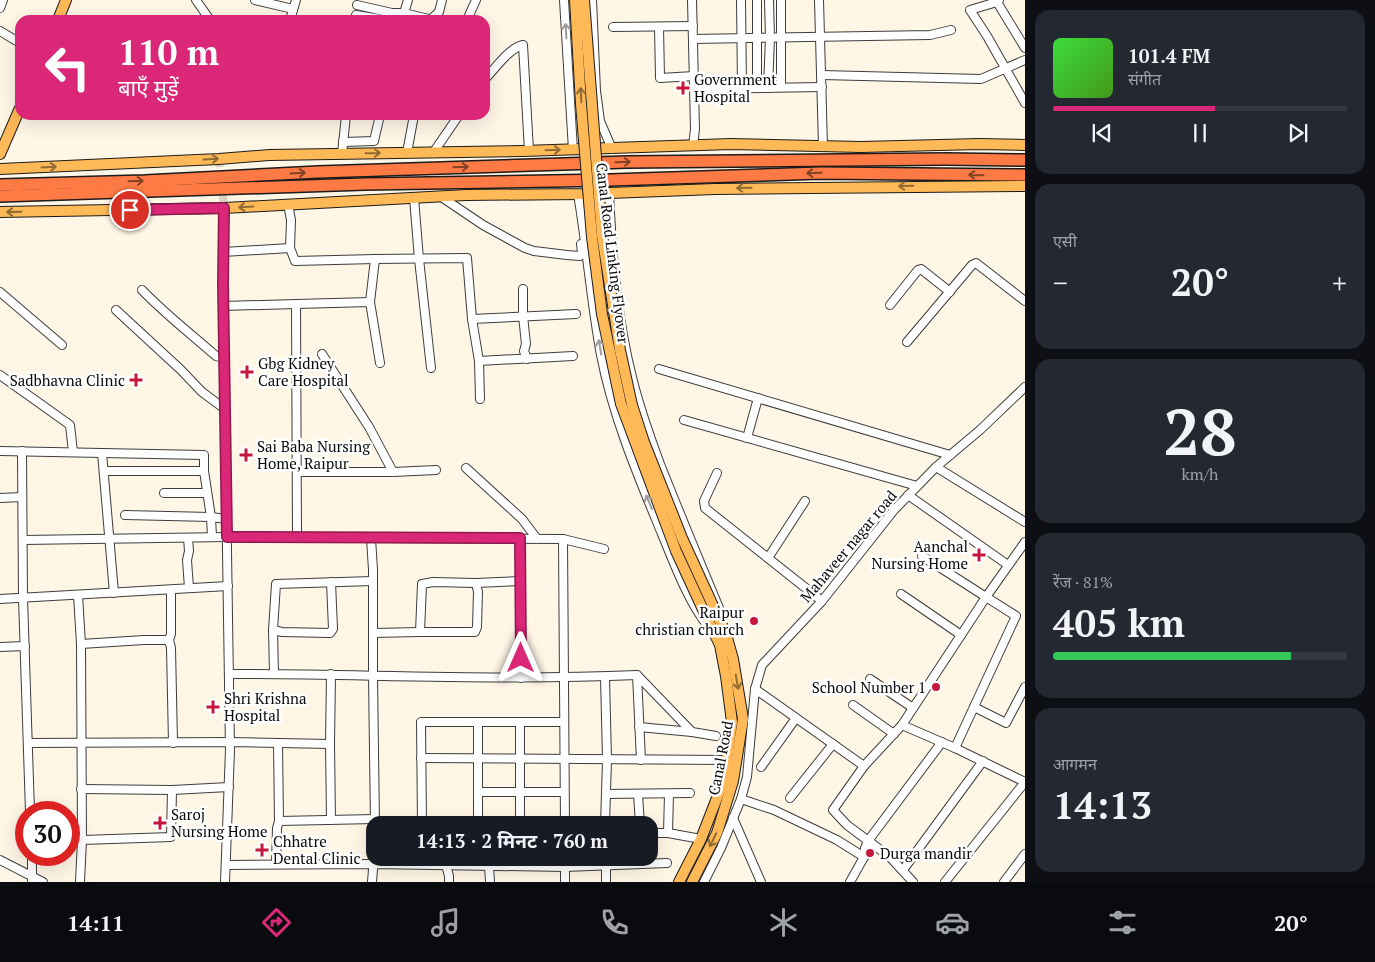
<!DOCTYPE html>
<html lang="hi">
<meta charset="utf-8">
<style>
:root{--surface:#171b24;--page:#242831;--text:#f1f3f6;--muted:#9ea1a6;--line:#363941;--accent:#db2777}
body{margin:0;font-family:"PT Serif","Noto Sans Devanagari",serif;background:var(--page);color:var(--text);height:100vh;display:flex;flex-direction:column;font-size:19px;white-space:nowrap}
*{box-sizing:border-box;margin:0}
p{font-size:16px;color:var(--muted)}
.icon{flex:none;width:28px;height:28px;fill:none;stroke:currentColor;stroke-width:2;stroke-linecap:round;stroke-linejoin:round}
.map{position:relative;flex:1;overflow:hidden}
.side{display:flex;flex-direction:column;gap:10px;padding:10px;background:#0d0f14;width:350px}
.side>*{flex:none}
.banner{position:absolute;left:15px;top:15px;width:475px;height:105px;border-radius:15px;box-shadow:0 5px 20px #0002;background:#db2777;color:#fff;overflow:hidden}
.speed{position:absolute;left:15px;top:801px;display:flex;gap:10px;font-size:25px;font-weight:700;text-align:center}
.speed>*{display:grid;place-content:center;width:65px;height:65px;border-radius:50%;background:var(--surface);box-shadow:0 5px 20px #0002;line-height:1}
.speed .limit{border:8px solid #d22;background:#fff;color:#111}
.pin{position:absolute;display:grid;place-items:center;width:42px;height:42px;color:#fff;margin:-21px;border:2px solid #fff;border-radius:50%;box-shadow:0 1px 5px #0007}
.me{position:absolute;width:55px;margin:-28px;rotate:0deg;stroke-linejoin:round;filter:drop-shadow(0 0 4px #0008)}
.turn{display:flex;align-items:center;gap:18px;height:105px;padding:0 20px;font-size:22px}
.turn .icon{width:65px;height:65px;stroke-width:2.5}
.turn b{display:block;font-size:35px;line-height:42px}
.big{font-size:38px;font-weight:700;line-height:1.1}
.side .tile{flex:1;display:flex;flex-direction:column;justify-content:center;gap:8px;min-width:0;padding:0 18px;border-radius:15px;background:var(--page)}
.side .dial{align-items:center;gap:0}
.dial b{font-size:65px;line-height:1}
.song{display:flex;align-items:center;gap:15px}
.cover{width:60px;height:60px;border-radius:8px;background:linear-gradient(135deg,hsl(120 70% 55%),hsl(100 70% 35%))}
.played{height:5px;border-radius:2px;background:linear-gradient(90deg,var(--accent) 55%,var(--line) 55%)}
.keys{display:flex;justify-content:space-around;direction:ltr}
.heat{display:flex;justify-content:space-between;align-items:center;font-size:28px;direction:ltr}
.charge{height:8px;border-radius:4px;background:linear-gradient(90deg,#34c759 81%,var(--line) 0)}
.trip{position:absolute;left:366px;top:816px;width:292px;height:50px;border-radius:15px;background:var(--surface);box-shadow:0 5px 20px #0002;font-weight:700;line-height:50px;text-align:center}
.tabs{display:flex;height:80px;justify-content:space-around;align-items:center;background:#090b0e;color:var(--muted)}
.tabs .icon{width:35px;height:35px}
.tabs .selected{color:var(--accent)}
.tabs b{font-size:22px;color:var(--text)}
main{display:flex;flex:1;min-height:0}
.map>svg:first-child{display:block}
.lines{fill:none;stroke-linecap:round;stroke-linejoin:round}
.minor-tunnel{stroke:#dad3c5;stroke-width:8;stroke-dasharray:8 4;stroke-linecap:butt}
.minor-casing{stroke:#3d3d3d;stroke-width:10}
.major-casing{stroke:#1b1b1b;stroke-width:12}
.highway-casing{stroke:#1b1b1b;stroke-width:14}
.minor{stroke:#fff;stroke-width:8}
.major{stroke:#ffb956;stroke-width:10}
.highway{stroke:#ff7a44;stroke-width:11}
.major-bridge-casing{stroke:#1b1b1b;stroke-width:12;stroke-linecap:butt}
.major-bridge{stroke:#ffb956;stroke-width:10}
.oneway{stroke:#9d9d9d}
.oneway2{stroke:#916a34}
.oneway3{stroke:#844227}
.route-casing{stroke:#8e194d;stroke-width:12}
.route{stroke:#db2777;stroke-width:9}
.poi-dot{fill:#c5163c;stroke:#fff;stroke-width:2}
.labels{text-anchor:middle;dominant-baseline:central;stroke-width:5;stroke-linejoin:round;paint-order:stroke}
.poi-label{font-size:15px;fill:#0a0a0a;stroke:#fff;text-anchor:start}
.street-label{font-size:15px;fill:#0a0a0a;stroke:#fff}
</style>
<main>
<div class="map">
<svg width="1025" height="882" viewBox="0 0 1025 882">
<rect width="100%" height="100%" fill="#fff6e6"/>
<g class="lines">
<!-- minor-tunnel -->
<path class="minor-tunnel" d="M219 159 224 208"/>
<defs>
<g id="minor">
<path d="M196 0 210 20"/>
<path d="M255 0 293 9"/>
<path d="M564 0 573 150"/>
<path d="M592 0 596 91 600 121 612 149"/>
<path d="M692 0 695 129 693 146"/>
<path d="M741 0 742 88"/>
<path d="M781 0V87"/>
<path d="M819 0 823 147"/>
<path d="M999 0 997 2 970 10 987 36 1025 103"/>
<path d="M997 2 1025 48"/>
<path d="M357 5 392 13H404L433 20"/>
<path d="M0 8 3 0"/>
<path d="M404 13 408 0"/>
<path d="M356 15 387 20"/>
<path d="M290 20 296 0"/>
<path d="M430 20 439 12 442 0"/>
<path d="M467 20 476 0"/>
<path d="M613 27 693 26"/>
<path d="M659 27 660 78 694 76"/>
<path d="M0 31 20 43"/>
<path d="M693 39 930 35 951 30"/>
<path d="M822 75 981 79 1025 60"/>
<path d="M485 79C495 69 509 48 523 45L529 151"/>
<path d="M757 88V0"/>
<path d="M768 88 770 38 769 0"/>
<path d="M694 89 822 87"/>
<path d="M343 142 374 141 380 115"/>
<path d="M407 153 414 115"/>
<path d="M433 153 459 115"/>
<path d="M342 154 346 115"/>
<path d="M609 193C612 256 617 320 633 381 640 409 650 437 660 464 679 512 699 560 719 608"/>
<path d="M578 194C587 247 591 302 601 355 613 417 638 476 662 534 674 563 688 601 707 625"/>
<path d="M440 196 483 225 525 248 534 251 567 255 580 256 582 253 581 244"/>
<path d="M414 198 419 259 431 368"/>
<path d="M288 204 291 220 290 248 295 261 375 259"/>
<path d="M224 208 223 284 230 750 225 882"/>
<path d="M223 252 290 248"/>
<path d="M523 289V316L526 344 524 351 527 359"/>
<path d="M142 290C165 314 191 334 216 356L224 358"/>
<path d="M0 292 62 345"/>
<path d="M370 302 375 259 467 258 472 319 576 314"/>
<path d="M890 305 918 270 921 269 950 292"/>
<path d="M223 306 296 304"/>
<path d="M116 310 181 370 202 392 225 409"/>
<path d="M472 319 479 361 480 399"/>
<path d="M907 342 972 265 976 263 1025 301"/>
<path d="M322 354 369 427 393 472"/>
<path d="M479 361 573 356"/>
<path d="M659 369 950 455"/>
<path d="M0 375 70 425 73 452"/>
<path d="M684 420 917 486"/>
<path d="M747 438 758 398"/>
<path d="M0 451 204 455V471H104"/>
<path d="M22 451 23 598 30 812"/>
<path d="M102 453 114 593"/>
<path d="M936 467 1025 522"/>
<path d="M466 468 522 519 537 539"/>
<path d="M204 471 211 517 226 519"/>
<path d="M297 472H393L436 470"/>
<path d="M717 473 704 501 705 508 822 601"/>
<path d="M164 493H207"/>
<path d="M908 495 1008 565"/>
<path d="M0 498 22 497"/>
<path d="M125 515 211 517 212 537"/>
<path d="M297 537 296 304 370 302 380 363"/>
<path d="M188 538 189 551 187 560 189 588"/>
<path d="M371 538 373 570V676L375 825"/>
<path d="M520 538 521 678"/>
<path d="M563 539 604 549"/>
<path d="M23 540 227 537 563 539 565 825"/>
<path d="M768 558 805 501"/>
<path d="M171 590V634L169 640 171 648 173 743"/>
<path d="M901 594 961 635"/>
<path d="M78 595 81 644 82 840 80 882"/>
<path d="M0 599 228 586"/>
<path d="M273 630 282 632 330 633 333 629 331 582"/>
<path d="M420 632 422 584 433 582 476 583 521 581"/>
<path d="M373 633 420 632H475L477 627 478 592 476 583"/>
<path d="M81 644 144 640H169"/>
<path d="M0 647 25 646"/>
<path d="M229 674C365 674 501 681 637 675L692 732 716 736"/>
<path d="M274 674 273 630 276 584 373 581"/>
<path d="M637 675 641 760"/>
<path d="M605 677 607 760 605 825"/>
<path d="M870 679 913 708"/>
<path d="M755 689 864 766 902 725 986 597 922 556"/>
<path d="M853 705 894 734"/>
<path d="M974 707 1006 723 1025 687"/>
<path d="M902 725 955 748 1025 782"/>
<path d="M639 727 692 732"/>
<path d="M28 743 230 742 330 744"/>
<path d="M955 748 1016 616 986 597 1025 542"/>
<path d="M421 758 728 760"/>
<path d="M864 766 833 810 847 825 890 857 913 882"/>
<path d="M761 767 796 718"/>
<path d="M81 789 172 790 229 787"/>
<path d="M478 792H564"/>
<path d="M606 794 690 793"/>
<path d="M638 794 640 825"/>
<path d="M790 798 833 744"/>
<path d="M741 799 774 810 837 840 864 857 865 848 868 841 942 742"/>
<path d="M733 818 761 882"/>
<path d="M331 820 330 744 331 674"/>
<path d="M279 821 375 819"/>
<path d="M422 825 421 722H564"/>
<path d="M478 825V723"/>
<path d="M520 825V723"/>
<path d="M650 833H668L701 839"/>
<path d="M668 833 669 794"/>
<path d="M82 840 171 837 172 790"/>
<path d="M32 855V880"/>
<path d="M565 858V882"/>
<path d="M606 858V882"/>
<path d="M0 860 43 882"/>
<path d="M276 864 277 828 279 821 278 743"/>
<path d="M226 865 373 864 565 867 667 863"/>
<path d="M446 865 449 876V882"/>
<path d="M489 866 490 882"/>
<path d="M903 870 983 761"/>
<path d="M372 882 375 844"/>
<path d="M704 882 721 848 741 799 747 777 755 689 762 665 822 601 894 510 936 467 980 430 1025 387"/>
<path d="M850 882 864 857"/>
<path d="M945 882 1025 782"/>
<path d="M1004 882 1025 854"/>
</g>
<g id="major">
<path d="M58 20 66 0"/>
<path d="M0 154 20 108"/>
<path d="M0 169 219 159 269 155 523 151 731 144 861 147 979 144 1025 145"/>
<path d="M0 212 224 208 466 195 583 194 715 189 1025 186"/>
<path d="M679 882 701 839 724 780 732 722 726 676 720 645 705 614"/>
<path d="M692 882 717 833 733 781 743 719 733 659 726 634 714 608"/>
</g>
<g id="highway">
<path d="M0 185 145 181 318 172 627 162 946 159 1025 160"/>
<path d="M0 196 365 184 610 180 821 173 1025 175"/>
</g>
</defs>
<!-- minor casing -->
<use href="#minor" class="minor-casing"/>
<!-- major casing -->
<use href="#major" class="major-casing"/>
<!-- highway casing -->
<use href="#highway" class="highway-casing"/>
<!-- minor -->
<use href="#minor" class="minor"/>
<!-- major -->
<use href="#major" class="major"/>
<!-- highway -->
<use href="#highway" class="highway"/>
<defs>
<g id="major-bridge">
<path d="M575 0 581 104 592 237 602 314 621 404 676 551 705 614"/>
<path d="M584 0 602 235 620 350 632 405 644 442 682 538 714 608"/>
</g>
</defs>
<!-- major-bridge casing -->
<use href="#major-bridge" class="major-bridge-casing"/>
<!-- major-bridge -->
<use href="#major-bridge" class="major-bridge"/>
</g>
<!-- one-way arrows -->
<defs><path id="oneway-shaft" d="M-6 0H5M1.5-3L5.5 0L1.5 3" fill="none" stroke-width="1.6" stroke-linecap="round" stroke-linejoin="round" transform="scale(1.25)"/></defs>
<g class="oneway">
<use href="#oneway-shaft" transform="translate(566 31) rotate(-93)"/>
<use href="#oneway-shaft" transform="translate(600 347) rotate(-99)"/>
<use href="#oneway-shaft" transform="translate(649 502) rotate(-113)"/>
</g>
<g class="oneway2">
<use href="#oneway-shaft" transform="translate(581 95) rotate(-93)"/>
<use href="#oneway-shaft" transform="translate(553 150) rotate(-2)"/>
<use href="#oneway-shaft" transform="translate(373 153) rotate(-1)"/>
<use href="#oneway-shaft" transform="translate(211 159) rotate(-3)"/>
<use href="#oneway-shaft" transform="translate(49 167) rotate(-3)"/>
<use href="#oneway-shaft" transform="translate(906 186) rotate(179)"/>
<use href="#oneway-shaft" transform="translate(744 188) rotate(179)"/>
<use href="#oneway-shaft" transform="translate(246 207) rotate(177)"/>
<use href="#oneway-shaft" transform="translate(14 212) rotate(179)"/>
<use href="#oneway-shaft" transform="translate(737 682) rotate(80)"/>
<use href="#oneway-shaft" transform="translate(713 840) rotate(116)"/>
</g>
<g class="oneway3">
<use href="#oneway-shaft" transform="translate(623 162) rotate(-2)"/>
<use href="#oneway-shaft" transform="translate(461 167) rotate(-2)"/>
<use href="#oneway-shaft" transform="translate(298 173) rotate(-3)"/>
<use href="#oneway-shaft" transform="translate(814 173) rotate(178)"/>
<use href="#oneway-shaft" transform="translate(976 175) rotate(-179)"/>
<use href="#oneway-shaft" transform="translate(136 181) rotate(-2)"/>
</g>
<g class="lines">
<defs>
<path id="route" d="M130 210 224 208 223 284 227 537 520 538 521 658"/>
</defs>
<!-- route casing -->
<use href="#route" class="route-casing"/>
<!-- route -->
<use href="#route" class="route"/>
</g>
<!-- markers -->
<g class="poi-dot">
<path d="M680.5 80.5h5v5h5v5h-5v5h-5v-5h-5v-5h5z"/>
<path d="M244.5 364.5h5v5h5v5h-5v5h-5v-5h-5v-5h5z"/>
<path d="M133.5 372.5h5v5h5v5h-5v5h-5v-5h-5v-5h5z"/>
<path d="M243.5 447.5h5v5h5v5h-5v5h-5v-5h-5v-5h5z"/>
<path d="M976.5 547.5h5v5h5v5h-5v5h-5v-5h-5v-5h5z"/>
<circle cx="754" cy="621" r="5"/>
<circle cx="936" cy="687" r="5"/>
<path d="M210.5 699.5h5v5h5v5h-5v5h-5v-5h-5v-5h5z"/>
<path d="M157.5 815.5h5v5h5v5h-5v5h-5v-5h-5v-5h5z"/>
<path d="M259.5 842.5h5v5h5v5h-5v5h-5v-5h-5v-5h5z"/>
<circle cx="870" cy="853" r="5"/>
</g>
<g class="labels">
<!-- poi labels -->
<g class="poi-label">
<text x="694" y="79">Government<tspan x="694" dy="17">Hospital</tspan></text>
<text x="258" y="363">Gbg Kidney<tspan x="258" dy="17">Care Hospital</tspan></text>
<text x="125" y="380" text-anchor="end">Sadbhavna Clinic</text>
<text x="257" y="446">Sai Baba Nursing<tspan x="257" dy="17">Home, Raipur</tspan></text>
<text x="968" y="546" text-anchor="end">Aanchal<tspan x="968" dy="17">Nursing Home</tspan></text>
<text x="744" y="612" text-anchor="end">Raipur<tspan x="744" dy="17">christian church</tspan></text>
<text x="926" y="687" text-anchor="end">School Number 1</text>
<text x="224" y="698">Shri Krishna<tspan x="224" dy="17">Hospital</tspan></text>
<text x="171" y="814">Saroj<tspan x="171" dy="17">Nursing Home</tspan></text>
<text x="273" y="841">Chhatre<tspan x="273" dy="17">Dental Clinic</tspan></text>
<text x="880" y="853">Durga mandir</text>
</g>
<!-- street labels -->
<g class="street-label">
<text transform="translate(613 253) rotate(83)">Canal Road Linking Flyover</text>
<text transform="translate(848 546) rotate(-50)">Mahaveer nagar road</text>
<text transform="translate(720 758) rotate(-79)">Canal Road</text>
</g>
</g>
</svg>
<div class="speed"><div class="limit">30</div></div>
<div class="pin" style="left:130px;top:210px;background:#d93025"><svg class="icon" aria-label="arrive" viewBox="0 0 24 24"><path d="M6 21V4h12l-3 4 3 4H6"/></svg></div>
<svg class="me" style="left:521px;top:658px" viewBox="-20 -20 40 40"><path d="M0-17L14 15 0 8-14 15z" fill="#db2777" stroke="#fff" stroke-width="4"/></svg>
<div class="trip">14:13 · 2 मिनट · 760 m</div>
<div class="banner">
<div class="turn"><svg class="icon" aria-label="left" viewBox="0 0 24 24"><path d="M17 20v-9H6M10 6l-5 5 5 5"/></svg><div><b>110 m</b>बाएँ मुड़ें</div></div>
</div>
</div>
<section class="side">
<div class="tile">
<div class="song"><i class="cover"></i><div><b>101.4 FM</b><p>संगीत</p></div></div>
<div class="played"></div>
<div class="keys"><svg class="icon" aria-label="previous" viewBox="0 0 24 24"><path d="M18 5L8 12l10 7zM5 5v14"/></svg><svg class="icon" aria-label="pause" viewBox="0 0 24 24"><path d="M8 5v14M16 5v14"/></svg><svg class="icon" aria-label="next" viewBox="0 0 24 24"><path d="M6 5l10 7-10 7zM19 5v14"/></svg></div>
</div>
<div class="tile"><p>एसी</p>
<div class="heat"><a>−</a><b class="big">20°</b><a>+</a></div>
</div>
<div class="tile dial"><b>28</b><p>km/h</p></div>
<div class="tile"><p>रेंज · 81%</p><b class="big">405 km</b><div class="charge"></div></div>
<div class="tile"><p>आगमन</p><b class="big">14:13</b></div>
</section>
</main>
<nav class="tabs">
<b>14:11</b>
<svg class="icon selected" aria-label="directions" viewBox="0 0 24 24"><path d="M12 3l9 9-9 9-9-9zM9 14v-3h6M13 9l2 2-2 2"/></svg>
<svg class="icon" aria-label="music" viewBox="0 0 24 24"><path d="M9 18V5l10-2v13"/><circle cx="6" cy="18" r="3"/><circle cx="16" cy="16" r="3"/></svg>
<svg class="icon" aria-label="phone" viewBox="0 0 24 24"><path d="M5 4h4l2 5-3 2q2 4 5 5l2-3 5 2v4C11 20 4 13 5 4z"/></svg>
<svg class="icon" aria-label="climate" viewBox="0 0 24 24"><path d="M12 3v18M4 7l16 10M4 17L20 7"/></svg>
<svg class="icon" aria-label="car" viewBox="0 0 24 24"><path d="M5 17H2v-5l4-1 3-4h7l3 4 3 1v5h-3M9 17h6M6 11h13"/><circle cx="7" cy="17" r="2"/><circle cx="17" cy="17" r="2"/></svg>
<svg class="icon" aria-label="filters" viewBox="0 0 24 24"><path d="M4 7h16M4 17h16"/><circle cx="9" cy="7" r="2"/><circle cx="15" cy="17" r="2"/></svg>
<b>20°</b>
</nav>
